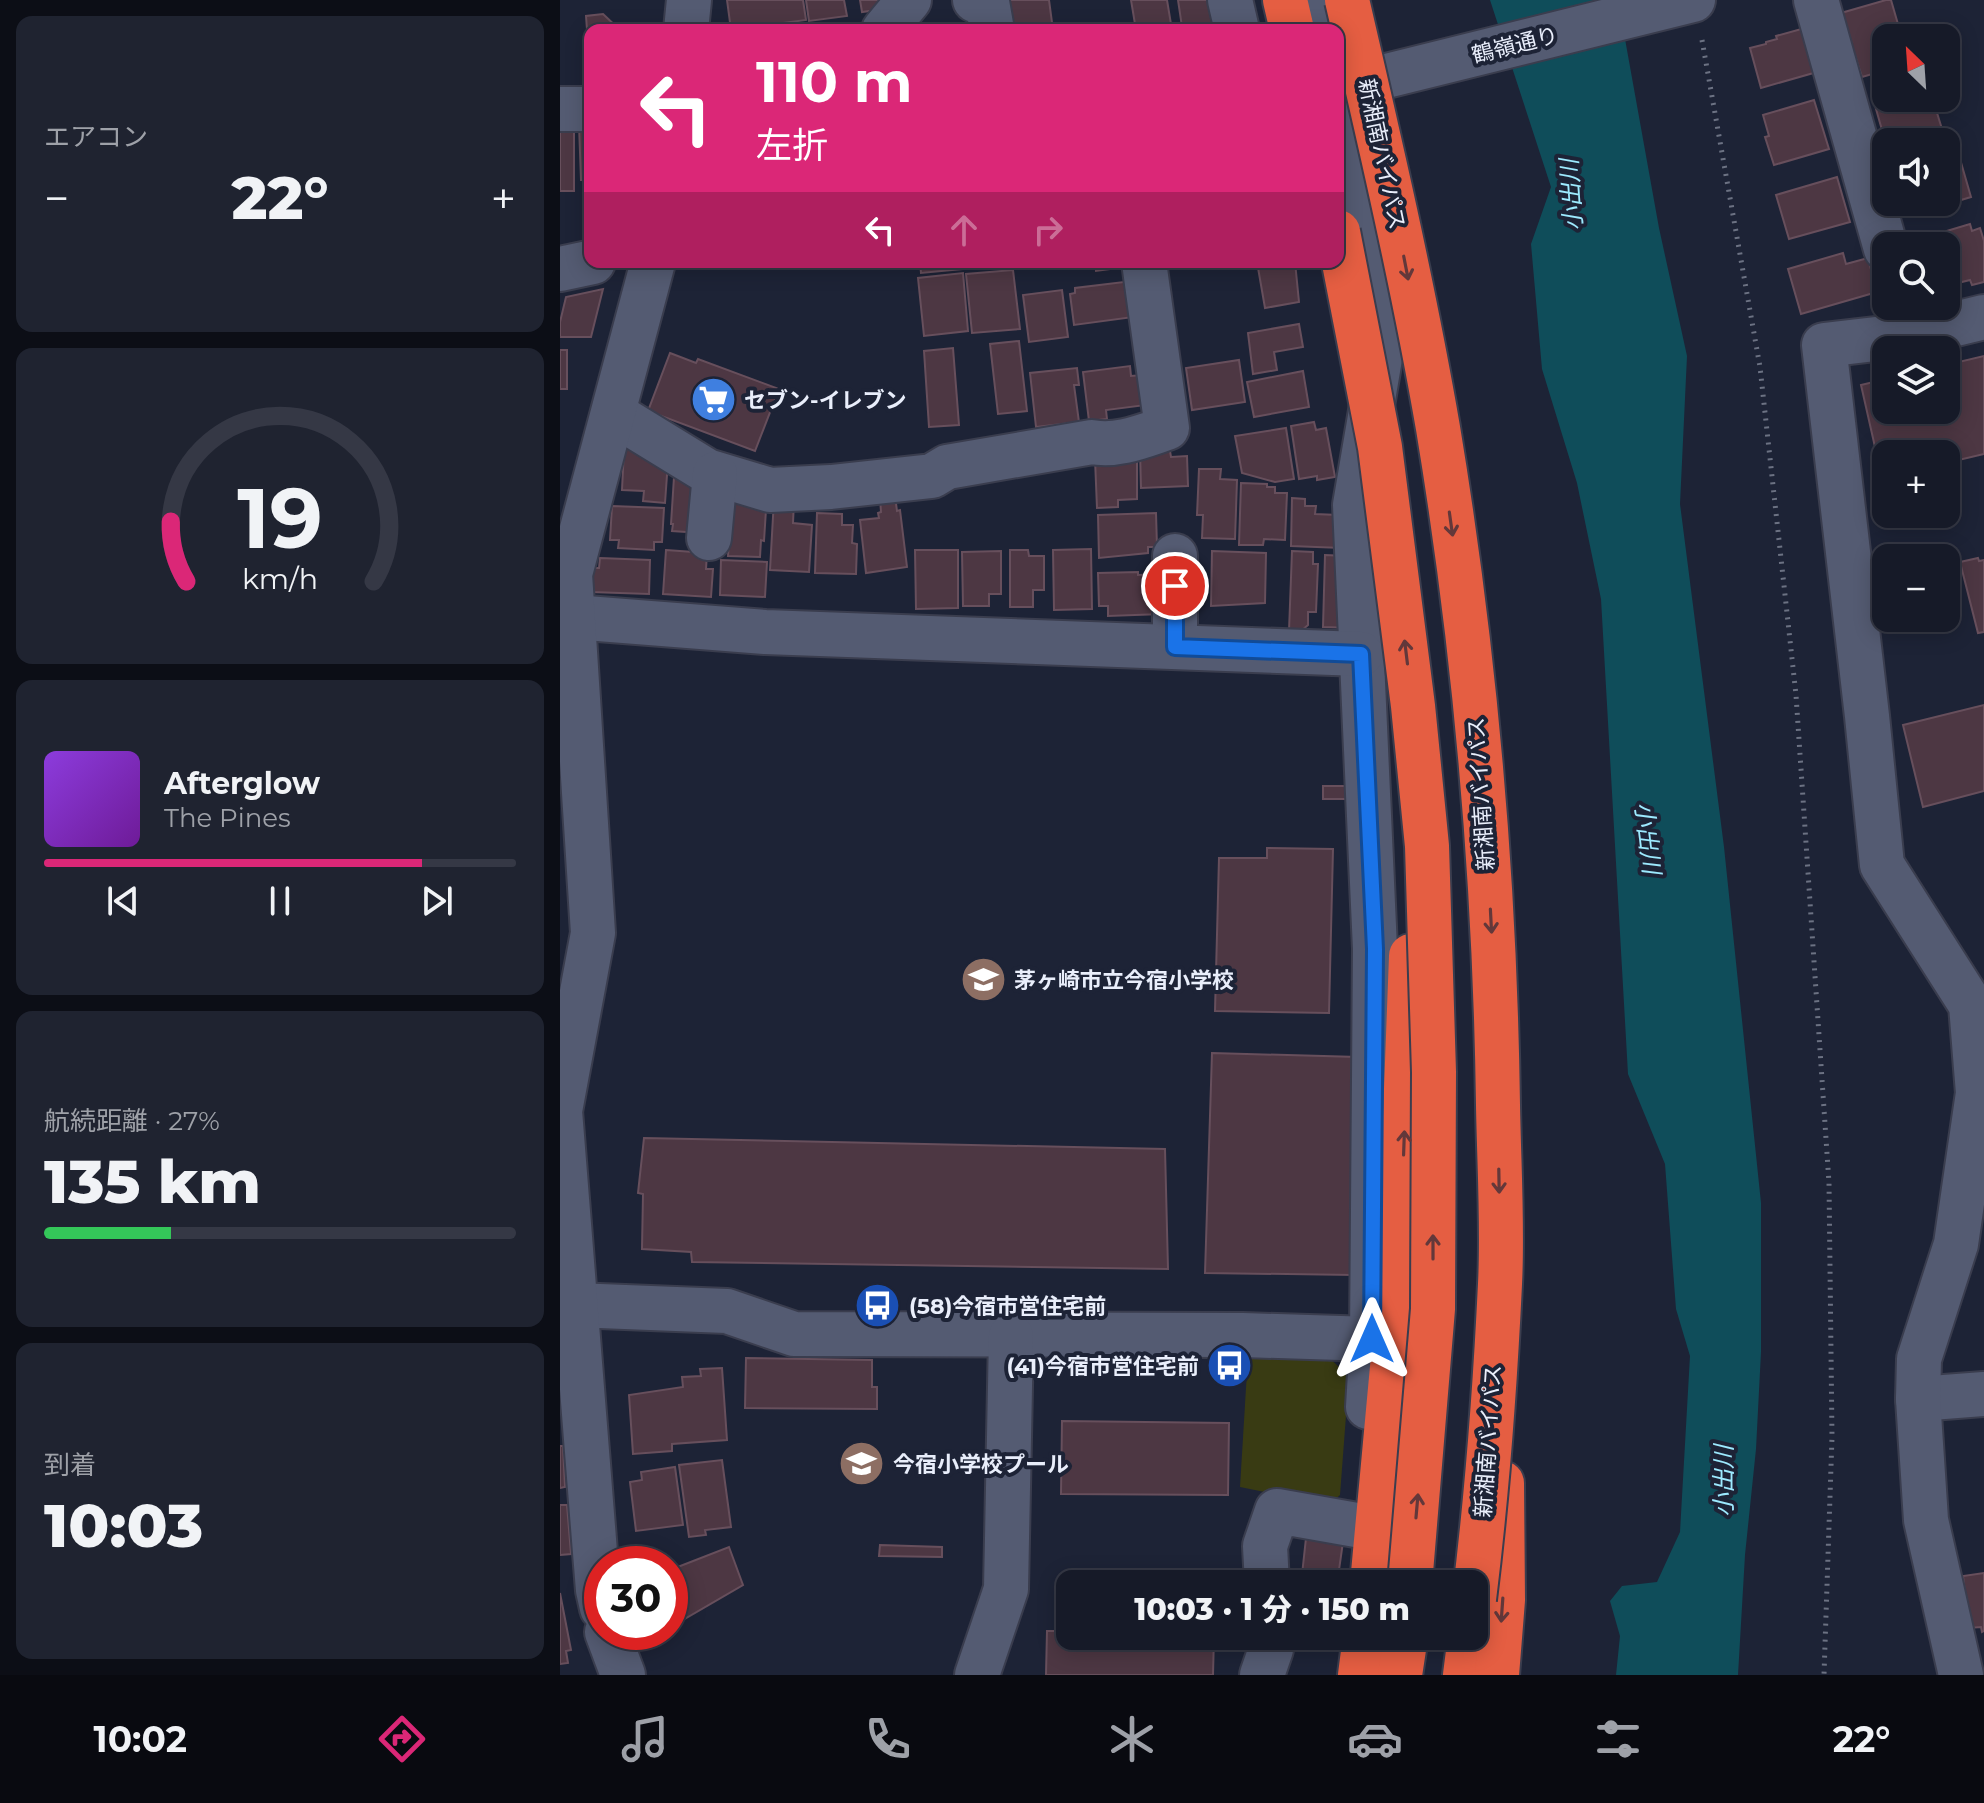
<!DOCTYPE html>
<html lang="ja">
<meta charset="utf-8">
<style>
:root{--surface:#161a28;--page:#1f2330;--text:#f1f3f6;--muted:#9ea1a8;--line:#353845;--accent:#db2777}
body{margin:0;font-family:Montserrat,"Noto Sans JP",sans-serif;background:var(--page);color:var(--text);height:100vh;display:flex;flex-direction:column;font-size:30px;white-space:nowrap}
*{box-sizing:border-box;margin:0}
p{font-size:26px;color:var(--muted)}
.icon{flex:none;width:44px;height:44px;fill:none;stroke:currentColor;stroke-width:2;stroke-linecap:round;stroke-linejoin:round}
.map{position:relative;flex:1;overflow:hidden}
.drawer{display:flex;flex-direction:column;gap:16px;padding:16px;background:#0c0e16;width:560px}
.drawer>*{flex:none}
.banner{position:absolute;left:24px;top:24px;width:760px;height:244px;border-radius:16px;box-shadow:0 4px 20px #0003,0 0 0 2px var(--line);background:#db2777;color:#fff;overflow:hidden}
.needle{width:52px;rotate:335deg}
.buttons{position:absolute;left:1312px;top:24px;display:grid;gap:16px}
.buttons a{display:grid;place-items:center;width:88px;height:88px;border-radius:16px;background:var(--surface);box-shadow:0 4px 20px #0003,0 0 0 2px var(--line);font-size:40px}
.speed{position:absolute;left:24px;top:1546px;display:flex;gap:16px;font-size:40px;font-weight:700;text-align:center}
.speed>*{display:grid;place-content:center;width:104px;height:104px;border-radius:50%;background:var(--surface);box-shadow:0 4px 20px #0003,0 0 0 2px var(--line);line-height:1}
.speed .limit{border:12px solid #d22;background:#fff;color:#111}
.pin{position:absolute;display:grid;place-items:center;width:68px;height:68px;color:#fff;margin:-34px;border:4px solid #fff;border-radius:50%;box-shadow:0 2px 8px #0007}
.me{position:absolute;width:88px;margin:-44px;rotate:0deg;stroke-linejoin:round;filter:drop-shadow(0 0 6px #0008)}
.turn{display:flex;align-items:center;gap:28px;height:168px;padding:0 40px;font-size:36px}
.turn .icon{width:104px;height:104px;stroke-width:2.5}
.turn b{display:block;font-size:56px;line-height:68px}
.lanes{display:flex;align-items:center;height:76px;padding:0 40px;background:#0003;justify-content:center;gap:40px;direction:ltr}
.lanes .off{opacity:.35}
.big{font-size:60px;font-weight:800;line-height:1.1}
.drawer .card{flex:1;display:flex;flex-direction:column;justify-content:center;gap:12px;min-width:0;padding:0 28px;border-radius:16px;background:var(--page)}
.drawer .dial{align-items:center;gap:0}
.dial svg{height:208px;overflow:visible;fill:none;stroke:var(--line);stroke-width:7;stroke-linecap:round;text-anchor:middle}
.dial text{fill:var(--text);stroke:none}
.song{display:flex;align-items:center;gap:24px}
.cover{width:96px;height:96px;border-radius:12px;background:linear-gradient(135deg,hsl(270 70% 55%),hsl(280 70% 35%))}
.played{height:8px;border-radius:4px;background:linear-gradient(90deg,var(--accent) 80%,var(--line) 80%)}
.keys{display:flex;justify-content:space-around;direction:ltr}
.heat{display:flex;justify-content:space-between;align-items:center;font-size:44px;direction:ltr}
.charge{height:12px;border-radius:6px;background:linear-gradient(90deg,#34c759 27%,var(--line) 0)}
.trip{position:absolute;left:496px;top:1570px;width:432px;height:80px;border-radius:16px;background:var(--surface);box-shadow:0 4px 20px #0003,0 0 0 2px var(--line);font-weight:800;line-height:80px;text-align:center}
.tab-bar{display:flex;height:128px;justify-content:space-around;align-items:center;background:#090a10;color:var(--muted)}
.tab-bar .icon{width:56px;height:56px}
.tab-bar .on{color:var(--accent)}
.tab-bar b{font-size:36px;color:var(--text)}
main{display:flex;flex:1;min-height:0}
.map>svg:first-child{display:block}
.green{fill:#393b13}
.water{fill:#0f4d5a}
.building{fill:#4d3743;stroke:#674f5c;stroke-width:2}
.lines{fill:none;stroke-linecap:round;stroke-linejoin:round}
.minor-casing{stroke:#3a3d4e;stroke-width:48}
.highway-casing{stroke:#3a3d4e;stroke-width:48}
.path{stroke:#6c7283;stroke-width:5;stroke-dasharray:2 6;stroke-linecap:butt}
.minor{stroke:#545b72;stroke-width:44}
.highway{stroke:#e55e42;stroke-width:44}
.highway-bridge-casing{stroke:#3a3d4e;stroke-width:48;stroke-linecap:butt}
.highway-bridge{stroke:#e55e42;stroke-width:44}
.oneway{stroke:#63383a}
.route-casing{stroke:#114b97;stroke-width:20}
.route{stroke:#1a73e8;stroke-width:14}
.labels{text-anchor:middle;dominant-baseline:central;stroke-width:8;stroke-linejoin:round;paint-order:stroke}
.street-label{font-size:22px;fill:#e9eefb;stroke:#1d2336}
.poi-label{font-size:22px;font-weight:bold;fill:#e9eefb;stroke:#1d2336;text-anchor:start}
.water-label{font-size:24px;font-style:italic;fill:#9deaff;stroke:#1d2336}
</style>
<main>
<section class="drawer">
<div class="card"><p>エアコン</p>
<div class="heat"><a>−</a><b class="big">22°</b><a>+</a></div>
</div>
<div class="card dial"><svg viewBox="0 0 100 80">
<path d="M14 69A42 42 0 1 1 86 69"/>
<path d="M14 69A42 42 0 0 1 8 46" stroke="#db2777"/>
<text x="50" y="56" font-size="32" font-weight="700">19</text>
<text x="50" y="72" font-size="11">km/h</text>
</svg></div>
<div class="card">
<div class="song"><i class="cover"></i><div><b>Afterglow</b><p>The Pines</p></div></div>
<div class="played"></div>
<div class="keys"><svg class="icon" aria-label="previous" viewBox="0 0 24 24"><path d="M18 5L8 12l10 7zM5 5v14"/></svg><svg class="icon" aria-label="pause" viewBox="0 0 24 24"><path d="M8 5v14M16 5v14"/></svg><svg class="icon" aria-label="next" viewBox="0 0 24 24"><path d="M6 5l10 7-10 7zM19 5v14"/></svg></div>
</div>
<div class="card"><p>航続距離 · 27%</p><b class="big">135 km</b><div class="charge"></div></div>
<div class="card"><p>到着</p><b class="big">10:03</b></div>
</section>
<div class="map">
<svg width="1424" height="1675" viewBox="0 0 1424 1675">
<rect width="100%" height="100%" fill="#1d2336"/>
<!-- green -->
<path class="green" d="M688 1355 767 1356 789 1376 780 1495 769 1505 680 1487Z"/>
<!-- water -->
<path class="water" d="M930 0H1058L1099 228 1127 356 1120 504 1164 847 1201 1203V1352L1196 1449 1185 1555 1178 1675H1056L1060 1636 1050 1601 1062 1586 1097 1582 1120 1532 1130 1356 1116 1309 1105 1164 1068 1074 1041 599 1017 483 982 369 971 244 991 187Z"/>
<!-- building -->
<g class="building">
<path d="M167 0H243L246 20 171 30Z"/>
<path d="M246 0H284L287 16 249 21Z"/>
<path d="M300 0H322L316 10 302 12Z"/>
<path d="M445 0H489L493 30H448Z"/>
<path d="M571 0H607L612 30H576Z"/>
<path d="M618 0H652L655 23 622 27Z"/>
<path d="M1326 0H1331L1342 38H1326V70L1302 77 1281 13Z"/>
<path d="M43 14 60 30H30V71L26 16Z"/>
<path d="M1245 28 1257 72 1201 88 1190 48 1206 44V42L1217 39 1216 36Z"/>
<path d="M1326 91V98L1373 100 1382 129 1326 144 1312 95Z"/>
<path d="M1254 100 1269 149 1214 165 1205 137 1209 136 1203 115Z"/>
<path d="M30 124V180H21L19 125Z"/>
<path d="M14 128V191H0V129Z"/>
<path d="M1398 152 1411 197 1348 216 1344 202H1386V156Z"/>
<path d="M1277 177 1290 222 1229 239 1216 195Z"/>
<path d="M1410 224 1412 231 1420 228 1424 241V282L1412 285 1410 280 1386 286V246H1372L1370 236Z"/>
<path d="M1283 253 1286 264 1308 258 1317 292 1241 314 1228 269Z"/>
<path d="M360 262H401L402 269 361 273Z"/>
<path d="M411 262H451V263L412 267Z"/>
<path d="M535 262H573L574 266 536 271Z"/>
<path d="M697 262H735L739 302 705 308Z"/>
<path d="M453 270 460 329 412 333 406 274Z"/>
<path d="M403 273 408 331 364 336 358 278Z"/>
<path d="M572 281 581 316 514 325 510 294 515 293V288Z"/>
<path d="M43 289 31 337H0V322L6 297Z"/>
<path d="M502 290 508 337 469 342 463 295Z"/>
<path d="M739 324 743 347 714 352 717 370 693 374 688 333Z"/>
<path d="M459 341 467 411 438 414 430 344Z"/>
<path d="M393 348 399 425 369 427 364 351Z"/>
<rect x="0" y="350" width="7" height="39"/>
<path d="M110 353 136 363 138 359 219 389 195 451 88 411Z"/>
<path d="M1424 356V454L1386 463V454H1326V477L1322 478 1301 385 1326 379V410H1386V365Z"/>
<path d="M679 360 685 402 632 410 626 368Z"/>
<path d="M570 366 571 376 582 375 586 405 546 410 547 419 529 421 523 372Z"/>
<path d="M517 368 519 385H514L519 422 476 427 470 373Z"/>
<path d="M743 371 749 407 694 417 687 382Z"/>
<path d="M754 422 756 430 766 428 775 477 757 480V476L739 479 731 426Z"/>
<path d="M726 428 734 479 715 482 682 473 675 436Z"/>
<path d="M64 449 89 451 108 461 105 503 83 501 84 491 62 490Z"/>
<path d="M580 451H610L611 457 627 456 628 486 581 488Z"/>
<path d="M577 458V499L558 500V507L537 508 535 459Z"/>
<path d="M639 469H661L660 479 677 480 675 539 642 538 643 515H637Z"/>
<path d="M114 477 145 479 141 533 112 531 113 524H111Z"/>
<path d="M681 483 707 484V487H715V493H727L725 540 704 539 703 545H679Z"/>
<path d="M172 492 207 494 204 541 201 540 200 557 168 556Z"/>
<path d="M335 496 337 511 340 510 347 567 306 573 300 520 319 518 318 513 321 512 320 498Z"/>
<path d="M732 498 745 499V506H756L755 514 778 515 782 548 731 546Z"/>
<path d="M214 499 234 501 233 523 252 525 249 572 210 570Z"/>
<path d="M52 506 104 508 102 542H94V550L58 548 59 540H50Z"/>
<path d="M257 513 282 514V525H293L292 543 297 544 296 574 255 573Z"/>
<path d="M596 513 597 547H588V553L539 558 538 515Z"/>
<path d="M531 549 532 609 494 610 493 550Z"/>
<path d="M106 550 147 553 146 569H153L151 597 103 594Z"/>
<path d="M355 550H398V608L356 609Z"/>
<path d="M450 550H468L469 556H484V590H473V607H450Z"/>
<path d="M441 551V594H429V606H403L402 552Z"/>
<path d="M652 551 706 553 705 603 651 606Z"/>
<path d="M732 551 753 552V564H758L756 612H748V625L741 631H729Z"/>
<path d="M765 555 787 556 793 628 763 627Z"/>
<path d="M40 558 90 560 89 594 31 592 33 568H39Z"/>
<path d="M1418 558 1419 561 1424 560V632L1418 633 1400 562Z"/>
<path d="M161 560 207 562 205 597 160 595Z"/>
<path d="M578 572V575L601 574 602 614 548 616V606H539L538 573Z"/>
<path d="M1424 705V791L1363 807 1343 725Z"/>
<rect x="763" y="786" width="26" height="13"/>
<path d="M707 848 773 849 769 1013 655 1011 659 858H707Z"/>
<path d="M652 1053 798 1057 794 1275 645 1273Z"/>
<path d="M84 1138 605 1149 608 1269 132 1262 131 1252 82 1249 83 1194 78 1193Z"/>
<path d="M186 1358 312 1360V1387H317V1409L185 1408Z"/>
<path d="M162 1368 167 1440 112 1444V1451L73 1454 69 1395 123 1387 122 1377 141 1376 140 1369Z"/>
<path d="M502 1421 669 1423 668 1495 501 1494Z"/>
<path d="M0 1446H3L5 1487 0 1488Z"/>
<path d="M162 1460 171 1527 145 1530 146 1535 129 1537 119 1465Z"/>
<path d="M115 1467 123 1525 76 1531 70 1482 82 1480 81 1472Z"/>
<path d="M0 1505H7L11 1554 0 1555Z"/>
<path d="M746 1538 783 1542 777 1584H741Z"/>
<path d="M320 1545 382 1547V1557L319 1556Z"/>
<path d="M169 1547 183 1585 121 1621 110 1593V1570Z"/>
<path d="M1424 1573V1631L1422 1632 1421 1627 1409 1628 1403 1576Z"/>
<path d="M0 1593 11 1650 6 1651 8 1663 0 1664Z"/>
<path d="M487 1631H510V1636H654L653 1675H486Z"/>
</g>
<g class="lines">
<defs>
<g id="minor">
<path d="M415 0 427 2 432 30"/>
<path d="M670 0 677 30"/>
<path d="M753 0 761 30"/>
<path d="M1256 0 1326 249"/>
<path d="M126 30 129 0"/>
<path d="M324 30 349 0"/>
<path d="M778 88 1133 0"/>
<path d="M778 97 826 323 795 505 815 949 812 1339 808 1407"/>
<path d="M0 109H30"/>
<path d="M0 269 33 262"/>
<path d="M54 414 147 471 210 490 271 487 372 476 387 467 532 442C557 447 583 436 607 428L584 262"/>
<path d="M149 538 155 474"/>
<path d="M615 556V647"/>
<path d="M13 617 205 632 801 654"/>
<path d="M14 1305 167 1311 234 1334 683 1335 812 1339"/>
<path d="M1358 1399 1424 1394"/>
<path d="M707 1584 705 1546 717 1511 802 1526"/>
<path d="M42 1608 38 1590 0 1111 33 933 10 574 93 262"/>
<path d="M47 1632 63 1675"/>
<path d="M417 1675 446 1589 451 1336"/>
<path d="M702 1675 711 1649 710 1636"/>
<path d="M1401 1675 1366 1520 1358 1399 1359 1359 1396 1244 1418 1093 1411 1005 1322 865 1307 716 1264 345 1350 335 1424 317"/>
</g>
<g id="highway">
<path d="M725 0 732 30"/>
<path d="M812 1584 838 1302 851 956"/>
<path d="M800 1675 805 1636"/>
<path d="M840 1675 846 1636"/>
<path d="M905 1675 910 1636"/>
<path d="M937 1675 943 1600 942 1483"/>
</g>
</defs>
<!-- minor casing -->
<use href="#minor" class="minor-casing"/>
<!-- highway casing -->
<use href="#highway" class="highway-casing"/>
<!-- path -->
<path class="path" d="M1142 40 1200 367 1236 695 1269 1183 1272 1437 1264 1675"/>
<!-- minor -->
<use href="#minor" class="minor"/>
<!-- highway -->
<use href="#highway" class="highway"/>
<defs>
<g id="highway-bridge">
<path d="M787 0C820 142 853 284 878 428 915 651 935 879 938 1105 939 1165 943 1225 940 1284 935 1389 927 1494 914 1599"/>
<path d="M778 232 820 447 853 706 867 846 874 1072 873 1309 850 1584"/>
</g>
</defs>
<!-- highway-bridge casing -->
<use href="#highway-bridge" class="highway-bridge-casing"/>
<!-- highway-bridge -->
<use href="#highway-bridge" class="highway-bridge"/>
</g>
<!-- one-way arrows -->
<defs><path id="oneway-shaft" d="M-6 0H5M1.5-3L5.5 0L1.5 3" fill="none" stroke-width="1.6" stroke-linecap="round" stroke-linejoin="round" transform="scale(2)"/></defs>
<g class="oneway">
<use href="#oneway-shaft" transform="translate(846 268) rotate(79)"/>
<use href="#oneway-shaft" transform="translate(891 524) rotate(82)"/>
<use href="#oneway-shaft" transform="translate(846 652) rotate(-97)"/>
<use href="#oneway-shaft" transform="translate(931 921) rotate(87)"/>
<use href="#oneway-shaft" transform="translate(844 1143) rotate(-88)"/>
<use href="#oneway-shaft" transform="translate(939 1181) rotate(89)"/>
<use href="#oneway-shaft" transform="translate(873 1247) rotate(-90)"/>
<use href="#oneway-shaft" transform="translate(857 1506) rotate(-85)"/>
<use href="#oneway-shaft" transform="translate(942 1610) rotate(94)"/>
</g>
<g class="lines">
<defs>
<path id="route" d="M615 586V647L801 654 815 949 812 1339"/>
</defs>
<!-- route casing -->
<use href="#route" class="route-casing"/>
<!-- route -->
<use href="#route" class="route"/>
</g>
<!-- icons -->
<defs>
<symbol id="supermarket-disc" viewBox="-11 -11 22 22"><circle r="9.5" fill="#3f7fe0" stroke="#1d2336"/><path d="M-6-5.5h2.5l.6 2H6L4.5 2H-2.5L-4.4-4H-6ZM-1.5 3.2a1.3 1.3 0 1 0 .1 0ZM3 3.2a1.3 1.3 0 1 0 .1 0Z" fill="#fff"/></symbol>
<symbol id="school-disc" viewBox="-11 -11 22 22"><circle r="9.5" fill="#8d6e63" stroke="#1d2336"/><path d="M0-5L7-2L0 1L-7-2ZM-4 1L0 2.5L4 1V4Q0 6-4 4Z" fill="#fff"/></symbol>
<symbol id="bus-disc" viewBox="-11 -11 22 22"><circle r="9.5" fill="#1a4fb4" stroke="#1d2336"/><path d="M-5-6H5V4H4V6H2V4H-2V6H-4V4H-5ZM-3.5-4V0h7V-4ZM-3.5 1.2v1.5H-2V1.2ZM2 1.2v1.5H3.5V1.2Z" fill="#fff"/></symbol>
</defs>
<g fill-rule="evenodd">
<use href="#supermarket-disc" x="128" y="374" width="51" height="51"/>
<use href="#school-disc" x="398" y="954" width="51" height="51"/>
<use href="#bus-disc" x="292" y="1280" width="51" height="51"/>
<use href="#bus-disc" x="644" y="1340" width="51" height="51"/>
<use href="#school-disc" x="276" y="1438" width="51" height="51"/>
</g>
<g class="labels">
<!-- street labels -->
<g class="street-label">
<text transform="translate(955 45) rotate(-14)">鶴嶺通り</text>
<text transform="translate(822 154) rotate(78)">新湘南バイパス</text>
<text transform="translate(921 794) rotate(-94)">新湘南バイパス</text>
<text transform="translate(928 1441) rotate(-86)">新湘南バイパス</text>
</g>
<!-- poi labels -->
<g class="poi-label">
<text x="184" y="400">セブン-イレブン</text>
<text x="454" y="980">茅ヶ崎市立今宿小学校</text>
<text x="349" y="1306">(58)今宿市営住宅前</text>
<text x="639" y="1366" text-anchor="end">(41)今宿市営住宅前</text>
<text x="333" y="1464">今宿小学校プール</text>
</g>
<!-- water labels -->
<g class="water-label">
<text transform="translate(1011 195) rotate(-94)">小出川</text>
<text transform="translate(1088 838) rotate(83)">小出川</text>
<text transform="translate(1163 1481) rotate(-90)">小出川</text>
</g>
</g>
</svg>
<div class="buttons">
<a><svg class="needle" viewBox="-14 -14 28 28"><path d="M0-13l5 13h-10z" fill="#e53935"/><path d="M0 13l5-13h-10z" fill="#9ea1a8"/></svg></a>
<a><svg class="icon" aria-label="sound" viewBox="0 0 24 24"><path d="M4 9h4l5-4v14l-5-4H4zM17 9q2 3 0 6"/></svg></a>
<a><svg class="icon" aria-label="search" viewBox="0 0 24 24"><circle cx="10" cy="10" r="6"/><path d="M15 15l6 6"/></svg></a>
<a><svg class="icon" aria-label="layers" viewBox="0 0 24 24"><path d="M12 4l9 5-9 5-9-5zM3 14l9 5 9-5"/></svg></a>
<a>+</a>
<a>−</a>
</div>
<div class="speed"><div class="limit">30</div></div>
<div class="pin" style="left:615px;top:586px;background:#d93025"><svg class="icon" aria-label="arrive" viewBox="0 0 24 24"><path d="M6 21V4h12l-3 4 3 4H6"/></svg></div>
<svg class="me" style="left:812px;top:1339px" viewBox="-20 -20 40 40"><path d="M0-17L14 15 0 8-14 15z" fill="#1a73e8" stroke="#fff" stroke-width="4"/></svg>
<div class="trip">10:03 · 1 分 · 150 m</div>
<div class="banner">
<div class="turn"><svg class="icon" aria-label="left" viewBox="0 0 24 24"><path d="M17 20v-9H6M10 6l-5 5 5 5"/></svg><div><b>110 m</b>左折</div></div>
<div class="lanes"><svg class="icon" aria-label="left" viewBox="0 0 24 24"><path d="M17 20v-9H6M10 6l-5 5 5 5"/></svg><svg class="icon off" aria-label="ahead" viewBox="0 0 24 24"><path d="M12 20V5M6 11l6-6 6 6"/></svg><svg class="icon off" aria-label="right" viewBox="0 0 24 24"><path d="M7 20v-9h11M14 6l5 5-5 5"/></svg></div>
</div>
</div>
</main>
<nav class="tab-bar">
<b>10:02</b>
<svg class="icon on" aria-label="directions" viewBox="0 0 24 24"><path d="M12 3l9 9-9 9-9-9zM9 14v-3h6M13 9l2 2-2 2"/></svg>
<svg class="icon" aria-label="music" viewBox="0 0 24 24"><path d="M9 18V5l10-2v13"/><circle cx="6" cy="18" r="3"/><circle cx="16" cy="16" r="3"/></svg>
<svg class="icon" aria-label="phone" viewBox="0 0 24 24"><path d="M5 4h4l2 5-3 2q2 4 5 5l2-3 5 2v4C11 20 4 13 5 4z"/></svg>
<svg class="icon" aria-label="climate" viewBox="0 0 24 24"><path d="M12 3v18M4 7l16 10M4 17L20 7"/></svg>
<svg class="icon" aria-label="car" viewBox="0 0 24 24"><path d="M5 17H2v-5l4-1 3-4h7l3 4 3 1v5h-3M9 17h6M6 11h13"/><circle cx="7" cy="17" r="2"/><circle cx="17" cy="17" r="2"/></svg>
<svg class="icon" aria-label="filters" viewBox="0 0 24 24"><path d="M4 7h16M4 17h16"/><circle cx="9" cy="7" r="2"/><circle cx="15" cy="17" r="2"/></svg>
<b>22°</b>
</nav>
